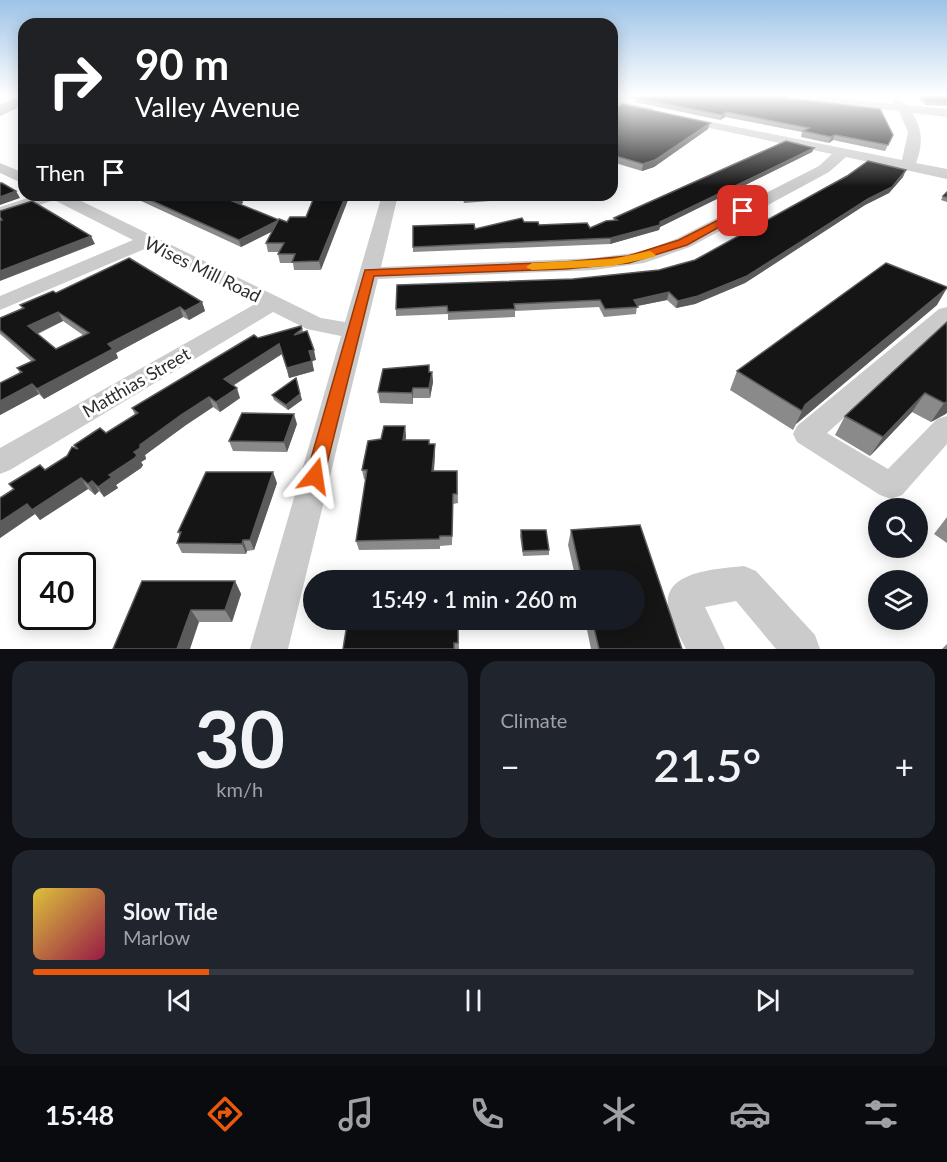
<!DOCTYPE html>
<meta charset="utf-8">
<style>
:root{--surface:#171b24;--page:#20242c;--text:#f1f3f6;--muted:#9ea1a6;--line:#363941;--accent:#ea580c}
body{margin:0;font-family:Lato,sans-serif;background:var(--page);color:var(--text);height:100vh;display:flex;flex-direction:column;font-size:22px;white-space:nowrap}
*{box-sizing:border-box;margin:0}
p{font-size:20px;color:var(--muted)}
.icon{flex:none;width:33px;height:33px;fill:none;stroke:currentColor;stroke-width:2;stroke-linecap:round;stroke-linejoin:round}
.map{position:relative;height:649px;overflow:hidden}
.side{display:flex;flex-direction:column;gap:12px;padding:12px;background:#0d0f14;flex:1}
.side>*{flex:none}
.guide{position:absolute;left:18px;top:18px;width:600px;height:183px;border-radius:18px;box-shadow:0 3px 15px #0003;background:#202124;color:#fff;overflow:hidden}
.tools{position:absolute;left:868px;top:498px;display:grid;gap:12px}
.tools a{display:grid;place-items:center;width:60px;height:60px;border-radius:50%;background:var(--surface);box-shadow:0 3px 15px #0003;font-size:30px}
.speed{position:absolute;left:18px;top:552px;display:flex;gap:12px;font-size:30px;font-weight:700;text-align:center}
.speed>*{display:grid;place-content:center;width:78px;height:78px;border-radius:50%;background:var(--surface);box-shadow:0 3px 15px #0003;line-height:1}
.speed .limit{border:3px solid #111;border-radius:9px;background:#fff;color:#111}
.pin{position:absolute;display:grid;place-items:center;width:51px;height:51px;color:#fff;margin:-26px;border-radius:12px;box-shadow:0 3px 9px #0006}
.me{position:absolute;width:66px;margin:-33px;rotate:15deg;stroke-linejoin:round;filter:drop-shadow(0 0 4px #0008)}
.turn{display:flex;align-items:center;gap:21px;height:126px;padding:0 18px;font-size:27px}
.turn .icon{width:78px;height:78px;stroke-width:2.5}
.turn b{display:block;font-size:42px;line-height:51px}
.then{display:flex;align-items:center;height:57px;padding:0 18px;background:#0003;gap:12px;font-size:22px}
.big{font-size:45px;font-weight:600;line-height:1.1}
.side .tile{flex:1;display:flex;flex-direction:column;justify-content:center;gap:9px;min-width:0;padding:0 21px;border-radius:18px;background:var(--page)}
.side .dial{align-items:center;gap:0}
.dial b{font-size:78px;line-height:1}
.song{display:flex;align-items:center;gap:18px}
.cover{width:72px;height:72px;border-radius:9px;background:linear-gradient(135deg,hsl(50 70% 55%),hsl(340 70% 35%))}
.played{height:6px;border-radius:3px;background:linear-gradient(90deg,var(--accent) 20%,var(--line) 20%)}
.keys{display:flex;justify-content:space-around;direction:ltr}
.heat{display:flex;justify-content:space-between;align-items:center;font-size:33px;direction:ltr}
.side .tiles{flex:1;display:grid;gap:12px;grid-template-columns:1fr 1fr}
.tile:last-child{grid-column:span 2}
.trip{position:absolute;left:303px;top:570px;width:342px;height:60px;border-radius:30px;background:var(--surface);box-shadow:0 3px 15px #0003;font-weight:600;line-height:60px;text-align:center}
.tabs{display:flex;height:96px;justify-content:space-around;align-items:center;background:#090b0e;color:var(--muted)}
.tabs .icon{width:42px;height:42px}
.tabs .current{color:var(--accent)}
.tabs b{font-size:27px;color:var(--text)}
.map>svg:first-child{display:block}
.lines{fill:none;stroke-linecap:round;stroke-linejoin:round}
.minor{fill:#cbcbcb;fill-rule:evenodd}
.major{fill:#a6a6a6;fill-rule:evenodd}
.wall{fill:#8a8a8a;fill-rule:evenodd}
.shaded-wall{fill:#5b5b5b}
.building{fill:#151515;stroke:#5b5b5b;stroke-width:1.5;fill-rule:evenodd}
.route{fill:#ea580c;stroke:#983908;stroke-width:1.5}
.slow{fill:#f59e0b}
.labels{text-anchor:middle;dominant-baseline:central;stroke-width:6;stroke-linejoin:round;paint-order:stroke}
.street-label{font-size:18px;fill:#2e2e2e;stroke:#fff}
</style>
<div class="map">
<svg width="947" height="649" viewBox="0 0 947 649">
<rect width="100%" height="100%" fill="#fff"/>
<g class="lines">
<!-- minor -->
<g class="minor">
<path d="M785 96H823L893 104 894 100 898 99 907 105 947 109V117L912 113C923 129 923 145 916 163L947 169V179L846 157 829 172 690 247 644 263 594 270 378 279 288 649H250L341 336 307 329 273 312 10 470 0 474V448L257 303 147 248 0 310V296L133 240 54 200 0 218V207L37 195H69L321 318 345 322 382 195H398L381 267 594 258 641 252 676 239 819 166 832 154 681 122 677 121V115L902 160 908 132 899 111 791 99Z"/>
<path d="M612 100 653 108 655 111 649 115 612 106Z"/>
<path d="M0 163 24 173V184L0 173Z"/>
<path d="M947 307V326L827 433 888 469 937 419 947 416V444L902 495 891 499 880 495 797 442 793 434 797 426 939 309Z"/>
<path d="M744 566 756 571 815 635 820 649H776L736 601 705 607 725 649H686C680 637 672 623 669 610 659 570 720 569 744 566Z"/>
</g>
<!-- major -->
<path class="major" d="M19 96H24V105L0 116V105Z"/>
</g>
<!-- wall -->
<g class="wall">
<path d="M623 96H789V99L893 135 885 151 833 140 829 143 801 137 802 132 725 117 720 120 635 102 636 99Z"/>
<path d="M916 96H947V106L926 105Z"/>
<path d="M612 110 708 129 654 167 642 171 612 162Z"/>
<path d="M814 148 812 152 660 227 659 230 610 244 413 252V247L475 229 524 222 539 225 590 228 613 221 614 218Z"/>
<path d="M903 177 889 193 865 205 745 283 695 304 676 308 667 300 637 306 636 314 604 317 599 307 515 311V317L448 320V314L396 316V309L573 279 659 270 695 260Z"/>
<path d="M947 192V202L941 200 943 196Z"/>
<path d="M128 195H237L243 203 240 204 279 220 287 222 306 217 315 195 321 270H294L293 263H280L278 254 279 252H268L266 243 273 231 241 247Z"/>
<path d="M462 195H490V201L464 203Z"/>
<path d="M56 293 202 302 205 311 189 320 183 317 116 353 118 358 44 399 39 394 0 415V383L20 373 17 368 31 361 0 334V318L22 308 20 305ZM63 321 83 335 56 349 38 334Z"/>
<path d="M937 305 796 424 793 430 730 390 737 371Z"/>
<path d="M947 322 946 414 931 422 912 412 870 456 835 435 845 416Z"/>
<path d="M302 329 316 360 312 361 314 371 289 378 282 354 233 386 240 398 220 412 213 407 186 425 145 455 146 459 141 462 143 465 141 468 116 485 118 488 104 497 99 491 95 495 88 489 40 520 35 514 0 538V498L67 456 76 448 74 445 106 433 135 415 132 408 258 338Z"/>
<path d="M430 372H432L433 382 430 398H413V404L380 403 378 392Z"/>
<path d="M296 378 302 400 288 410 274 400 272 395Z"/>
<path d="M297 424 287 452 233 451 229 441Z"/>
<path d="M405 426 406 440H429V444H435V454L434 471H457L458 503 453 504 452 545 440 546V549L359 550 356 541 366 480 364 479 362 470 381 439Z"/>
<path d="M277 483 254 550 247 551 246 554 182 553 177 543 180 536 178 532Z"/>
<path d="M947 517V543L934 534Z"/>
<path d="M640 525 682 649H591L585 620H634V580H576L568 545 571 530Z"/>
<path d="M521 530 549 550V555L523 556 520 536Z"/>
<path d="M235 581 241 594 232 622H199L113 649Z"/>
<path d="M458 626 459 649H343Z"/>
<path d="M947 644V649H942Z"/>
</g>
<!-- shaded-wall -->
<g class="shaded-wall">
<path d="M726 112 725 117 720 120 722 115Z"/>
<path d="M710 123 708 129 654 167 642 171 643 164Z"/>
<path d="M835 135 833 140 829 143 831 137Z"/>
<path d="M814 148 812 152 660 227 659 230 610 244 611 238 660 222Z"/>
<path d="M906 170 903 177 889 193 865 205 745 283 695 304 676 308 678 301 868 199Z"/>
<path d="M16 191 20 198 0 205V197Z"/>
<path d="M346 195H350L321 270 319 261Z"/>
<path d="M241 196 243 203 234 207 232 201Z"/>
<path d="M279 220 281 227 241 247 239 240Z"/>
<path d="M91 236 95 244 0 281V271Z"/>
<path d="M947 288 937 305 796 424 793 430 805 405Z"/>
<path d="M669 292 667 300 632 307 634 300Z"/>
<path d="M202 302 205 311 189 320 185 311Z"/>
<path d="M180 307 183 317 116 353 118 358 44 399 37 389 108 344Z"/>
<path d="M58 312 63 321 34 335 28 326Z"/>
<path d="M279 344 282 354 227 389 224 379Z"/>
<path d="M314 350 316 360 311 361 309 351Z"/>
<path d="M312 361 314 371 289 378 287 368Z"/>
<path d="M432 372 433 382 430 398 429 388Z"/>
<path d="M32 384 39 394 0 415V401Z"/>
<path d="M237 388 240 398 220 412 216 402Z"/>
<path d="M413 388V404L412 393Z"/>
<path d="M925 393 912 412 870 456 883 437Z"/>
<path d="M300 394 302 400 288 410 286 405Z"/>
<path d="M209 397 213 407 186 425 145 455 146 459 141 462 143 465 141 468 116 485 118 488 104 497 98 487 109 475 134 452 140 445 181 415Z"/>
<path d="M947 402V413L931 422 944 403Z"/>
<path d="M294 414 297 424 287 452 284 442Z"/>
<path d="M405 426 406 436 404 449 403 440Z"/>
<path d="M435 444V454L433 481 432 471Z"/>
<path d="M273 472 277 483 254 550 250 540Z"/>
<path d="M81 478 88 489 40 520 32 510Z"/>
<path d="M92 481 99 491 95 495 88 484Z"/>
<path d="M27 504 35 514 0 538V522Z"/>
<path d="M243 540 247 551 246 554 242 544Z"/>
<path d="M235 581 241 594 232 622 225 610Z"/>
<path d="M191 610 199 622 190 649H177Z"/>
</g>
<!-- building -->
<g class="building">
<path d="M638 96H789L787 98 880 109 893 135 888 145 835 135 831 137 803 131 809 128 726 112 722 115 636 98Z"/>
<path d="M921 96H947V103L927 101Z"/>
<path d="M623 104 710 123 655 160 643 164 612 155V122L617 121 612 120V110Z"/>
<path d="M786 141 814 148 660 222V225L611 238 413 247V226L474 224 475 229 522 218 524 222H538L539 225 587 223 590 228 606 221 617 220 614 218Z"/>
<path d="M868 161 906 170 892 187 868 199 747 276 698 296 678 301 669 292 634 300 638 307 605 309 600 300 514 304 515 309 448 312 447 306 396 309 397 285 573 279 659 270 695 260 847 176Z"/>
<path d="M0 183H2L16 191 0 197Z"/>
<path d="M947 192V197L943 196Z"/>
<path d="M139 195H237L241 196 232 201 279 220 239 240Z"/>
<path d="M315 195H346L319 261 292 262 295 254H278L284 243H266L279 219 287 222 290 217H306Z"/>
<path d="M32 201 91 236 0 271V220H2L0 217V211Z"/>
<path d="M129 258 202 302 185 311 180 307 108 344 113 349 37 389 32 384 0 401V383L22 372 17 368 35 360 0 330V318L24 308 20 305 53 291 56 293ZM58 312 89 333 56 349 28 326Z"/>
<path d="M886 263 947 287V288L805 405 802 411 737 371Z"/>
<path d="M947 322V402L944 403 925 393 883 437 845 416Z"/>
<path d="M301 326 302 329 294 335 307 331 314 350 309 351 312 361 287 368 279 344 224 379 237 388 216 402 209 397 181 415 140 445V448L134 452 137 455 135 458 109 475 112 477 98 487 92 481 88 484 81 478 32 510 27 504 0 522V498L14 489 9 484 40 465 45 470 67 456 72 447 78 449 74 445 100 428 106 433 138 413 132 408 254 335 258 338Z"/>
<path d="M429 365V372H432L429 388H413L412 393 378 392 383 369Z"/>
<path d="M296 378 300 394 286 405 272 395Z"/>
<path d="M242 413 294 414 284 442 229 441Z"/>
<path d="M384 426H405L403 440H429V444H435L432 471H457V494H453L452 536H440L439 539 356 541 367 470H362L368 441 381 439Z"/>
<path d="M206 472H273L250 540H243L242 544 177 543 181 532H178Z"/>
<path d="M640 525 682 649H599L592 620H634V580H582L571 530Z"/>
<path d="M521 530H546L549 550 523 551Z"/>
<path d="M142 581H235L225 610H191L177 649H113Z"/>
<path d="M347 624 458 626V643H454V649H343Z"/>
</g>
<!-- sky -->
<linearGradient id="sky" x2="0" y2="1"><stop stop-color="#9dc3e8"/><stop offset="0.51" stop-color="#fff"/><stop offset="1" stop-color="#fff" stop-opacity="0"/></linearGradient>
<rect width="947" height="187" fill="url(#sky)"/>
<!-- route -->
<path class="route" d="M740 209 748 211 687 245 629 263 565 269 374 276 324 476 322 481 315 483 309 481 306 476 365 270 565 262 628 256 679 240Z"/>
<!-- slow -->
<path class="slow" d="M650 251 656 255 654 257 612 266 532 270 526 267 532 263 612 259Z"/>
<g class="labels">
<!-- street labels -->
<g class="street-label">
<text transform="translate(203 269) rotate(26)">Wises Mill Road</text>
<text transform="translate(136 382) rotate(-30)">Matthias Street</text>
</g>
</g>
</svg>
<div class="tools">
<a><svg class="icon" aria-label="search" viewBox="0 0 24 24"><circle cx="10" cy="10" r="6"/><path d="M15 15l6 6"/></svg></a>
<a><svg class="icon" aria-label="layers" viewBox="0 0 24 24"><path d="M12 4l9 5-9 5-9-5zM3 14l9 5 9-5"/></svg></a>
</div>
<div class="speed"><div class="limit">40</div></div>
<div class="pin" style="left:743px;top:211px;background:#d93025"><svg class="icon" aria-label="arrive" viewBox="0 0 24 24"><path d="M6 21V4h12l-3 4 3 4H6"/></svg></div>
<svg class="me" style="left:315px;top:476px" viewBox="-20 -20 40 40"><path d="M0-17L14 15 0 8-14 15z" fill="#ea580c" stroke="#fff" stroke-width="4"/></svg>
<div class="trip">15:49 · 1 min · 260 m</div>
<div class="guide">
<div class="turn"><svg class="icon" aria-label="right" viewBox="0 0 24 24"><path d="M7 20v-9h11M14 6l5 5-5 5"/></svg><div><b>90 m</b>Valley Avenue</div></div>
<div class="then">Then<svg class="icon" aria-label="arrive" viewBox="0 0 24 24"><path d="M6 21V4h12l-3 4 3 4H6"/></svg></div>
</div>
</div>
<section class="side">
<div class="tiles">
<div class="tile dial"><b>30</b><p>km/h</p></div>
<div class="tile"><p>Climate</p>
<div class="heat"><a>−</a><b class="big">21.5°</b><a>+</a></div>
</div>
<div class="tile">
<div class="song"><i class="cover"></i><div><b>Slow Tide</b><p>Marlow</p></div></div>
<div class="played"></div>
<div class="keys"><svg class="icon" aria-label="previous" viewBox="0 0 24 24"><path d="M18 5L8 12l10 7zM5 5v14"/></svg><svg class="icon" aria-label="pause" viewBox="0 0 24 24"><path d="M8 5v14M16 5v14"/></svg><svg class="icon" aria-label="next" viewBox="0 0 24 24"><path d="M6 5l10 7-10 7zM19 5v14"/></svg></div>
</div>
</div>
</section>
<nav class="tabs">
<b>15:48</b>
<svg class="icon current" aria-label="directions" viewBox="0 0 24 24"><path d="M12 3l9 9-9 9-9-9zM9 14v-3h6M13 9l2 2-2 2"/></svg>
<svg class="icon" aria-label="music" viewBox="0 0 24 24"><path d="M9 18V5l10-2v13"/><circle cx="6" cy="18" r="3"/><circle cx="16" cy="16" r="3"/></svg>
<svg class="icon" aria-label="phone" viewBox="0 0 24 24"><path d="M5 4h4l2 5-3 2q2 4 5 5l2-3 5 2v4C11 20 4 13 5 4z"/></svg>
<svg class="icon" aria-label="climate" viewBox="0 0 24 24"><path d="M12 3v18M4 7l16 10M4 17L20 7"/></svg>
<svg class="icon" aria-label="car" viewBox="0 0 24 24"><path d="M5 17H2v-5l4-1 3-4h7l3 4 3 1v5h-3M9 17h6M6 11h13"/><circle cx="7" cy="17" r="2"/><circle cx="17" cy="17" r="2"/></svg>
<svg class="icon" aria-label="filters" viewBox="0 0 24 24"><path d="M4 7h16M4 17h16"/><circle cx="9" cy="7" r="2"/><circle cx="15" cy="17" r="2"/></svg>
</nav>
